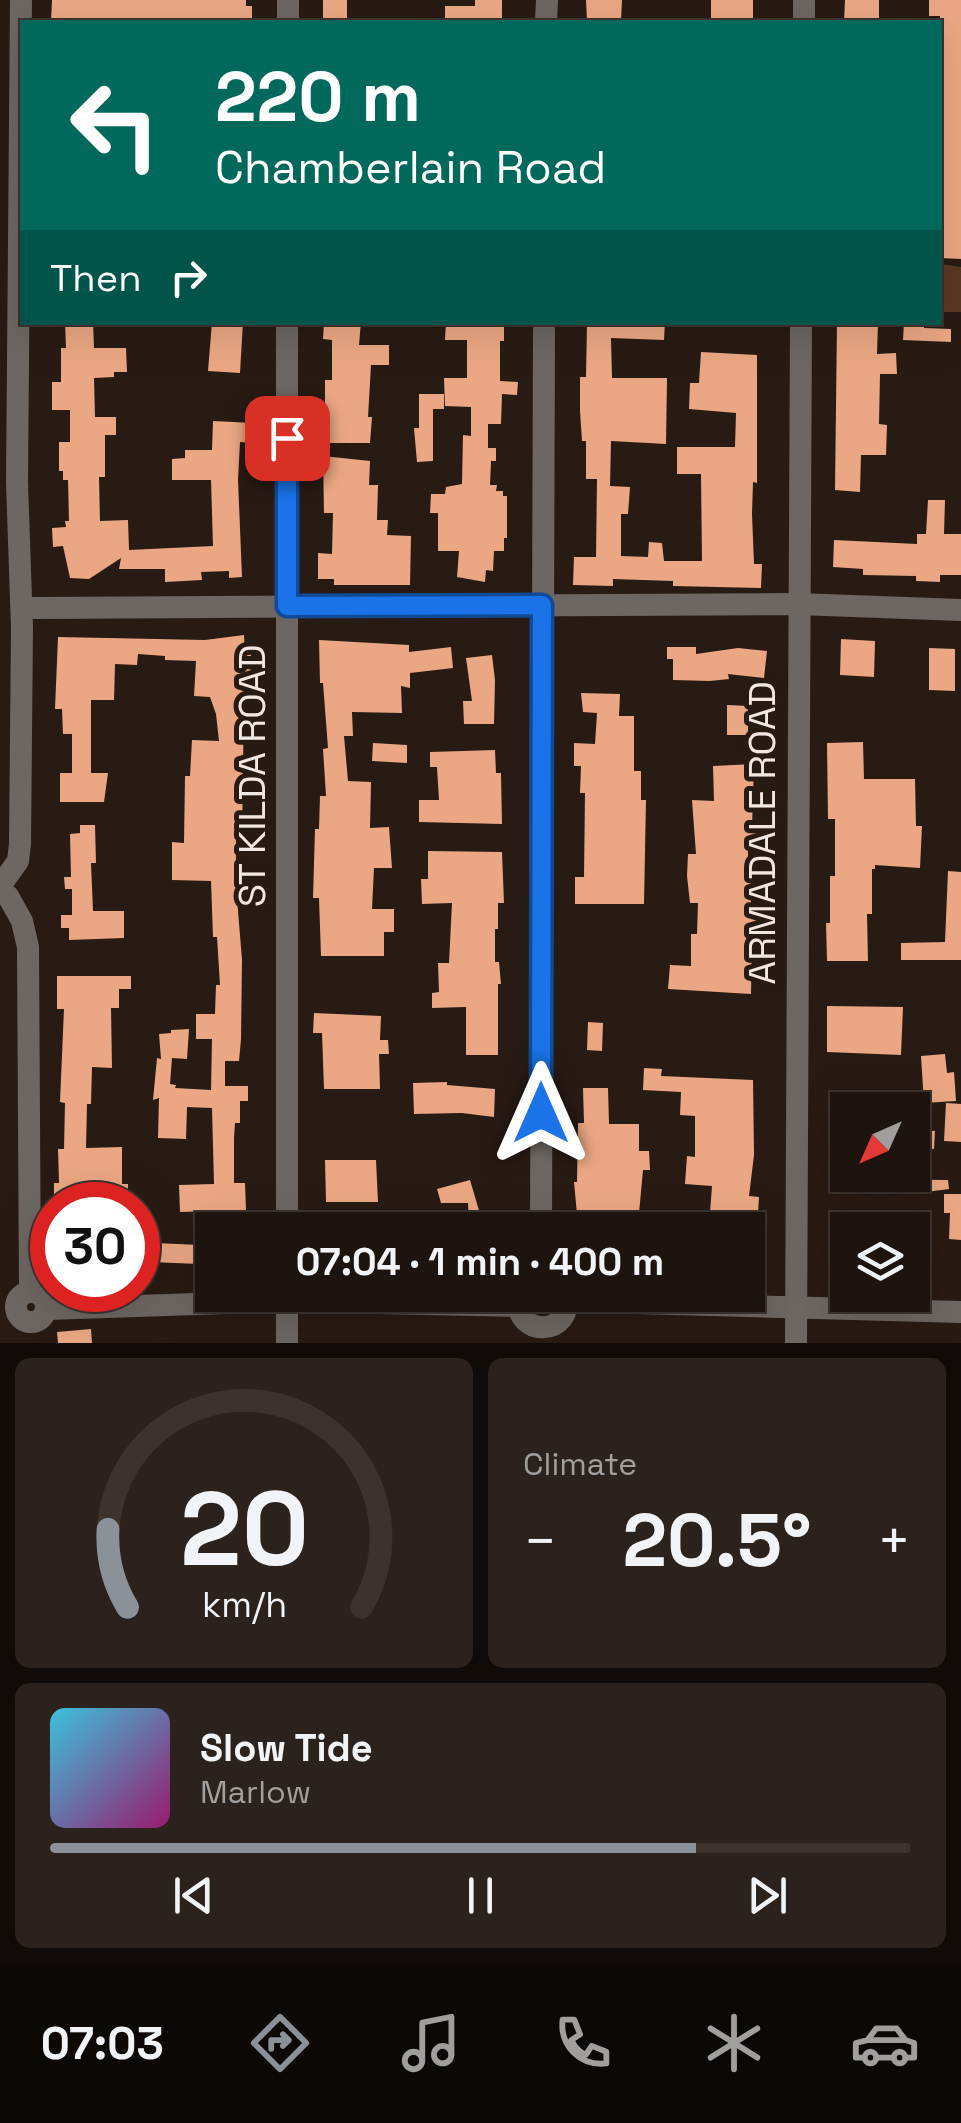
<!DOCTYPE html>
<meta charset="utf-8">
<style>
:root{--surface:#1e140f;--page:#2b211d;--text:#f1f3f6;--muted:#a19e9e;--line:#3c332f;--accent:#8c9099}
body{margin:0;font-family:"Space Grotesk",sans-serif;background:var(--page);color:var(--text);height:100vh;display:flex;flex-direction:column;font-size:38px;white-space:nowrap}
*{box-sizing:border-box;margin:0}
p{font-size:32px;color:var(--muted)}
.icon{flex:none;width:55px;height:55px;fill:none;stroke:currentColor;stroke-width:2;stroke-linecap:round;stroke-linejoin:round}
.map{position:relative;height:1343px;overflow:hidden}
.drawer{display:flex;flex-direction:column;gap:15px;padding:15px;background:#100b08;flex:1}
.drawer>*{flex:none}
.top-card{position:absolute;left:20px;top:20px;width:922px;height:305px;border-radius:0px;box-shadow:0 10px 40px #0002,0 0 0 2px var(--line);background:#00695c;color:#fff;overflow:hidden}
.needle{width:65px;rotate:225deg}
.buttons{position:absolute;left:830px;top:1092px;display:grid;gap:20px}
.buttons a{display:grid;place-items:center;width:100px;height:100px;border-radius:0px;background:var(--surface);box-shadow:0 10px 40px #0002,0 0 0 2px var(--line);font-size:50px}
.speed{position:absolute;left:30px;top:1182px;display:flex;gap:20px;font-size:50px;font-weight:700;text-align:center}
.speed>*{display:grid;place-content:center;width:130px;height:130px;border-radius:50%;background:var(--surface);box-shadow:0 10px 40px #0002,0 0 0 2px var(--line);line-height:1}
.speed .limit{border:15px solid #d22;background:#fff;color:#111}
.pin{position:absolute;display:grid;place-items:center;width:85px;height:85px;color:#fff;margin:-42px;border-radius:20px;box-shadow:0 5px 15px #0006}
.me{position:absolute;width:110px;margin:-55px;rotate:0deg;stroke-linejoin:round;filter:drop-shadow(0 0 8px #0008)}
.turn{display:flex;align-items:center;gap:35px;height:210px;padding:0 30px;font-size:45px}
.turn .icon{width:130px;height:130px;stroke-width:2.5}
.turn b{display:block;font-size:70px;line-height:85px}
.then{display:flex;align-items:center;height:95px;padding:0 30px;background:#0003;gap:20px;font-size:38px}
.big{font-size:75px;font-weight:700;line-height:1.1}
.drawer .card{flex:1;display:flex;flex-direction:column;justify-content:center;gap:15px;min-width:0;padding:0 35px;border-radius:15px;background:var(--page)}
.drawer .dial{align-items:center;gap:0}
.dial svg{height:260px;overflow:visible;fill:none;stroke:var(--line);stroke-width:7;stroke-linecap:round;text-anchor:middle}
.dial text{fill:var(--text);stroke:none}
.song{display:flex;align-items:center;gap:30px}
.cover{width:120px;height:120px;border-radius:15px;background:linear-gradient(135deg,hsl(190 70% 55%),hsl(320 70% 35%))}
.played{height:10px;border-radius:5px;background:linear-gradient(90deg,var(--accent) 75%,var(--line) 75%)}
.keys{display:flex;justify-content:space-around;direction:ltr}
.heat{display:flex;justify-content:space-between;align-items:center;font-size:55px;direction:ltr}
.drawer .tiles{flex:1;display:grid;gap:15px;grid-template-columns:1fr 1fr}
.card:last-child{grid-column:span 2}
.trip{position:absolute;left:195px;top:1212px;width:570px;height:100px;border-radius:0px;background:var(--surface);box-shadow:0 10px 40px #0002,0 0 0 2px var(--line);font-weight:700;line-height:100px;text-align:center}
.menu{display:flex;height:160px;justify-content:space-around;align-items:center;background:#0c0806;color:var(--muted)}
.menu .icon{width:70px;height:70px}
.menu .on{color:var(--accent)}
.menu b{font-size:45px;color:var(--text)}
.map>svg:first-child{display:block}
.green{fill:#5a3724}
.building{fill:#eba783}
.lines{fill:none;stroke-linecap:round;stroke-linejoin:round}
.minor{stroke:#6d6662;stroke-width:22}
.route-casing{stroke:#114b97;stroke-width:25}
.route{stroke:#1a73e8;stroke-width:18}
.labels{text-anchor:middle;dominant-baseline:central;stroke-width:10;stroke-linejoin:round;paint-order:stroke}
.street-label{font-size:38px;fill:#f2e8e3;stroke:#281b14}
</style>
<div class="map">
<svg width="961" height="1343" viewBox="0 0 961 1343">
<rect width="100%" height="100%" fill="#281b14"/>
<!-- green -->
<path class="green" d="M940 264 961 267V312H940Z"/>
<!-- building -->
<g class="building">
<path d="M52 0H246V6H252V22H51Z"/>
<rect x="323" y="0" width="24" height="22"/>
<path d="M475 0H502V22H445V6H475Z"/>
<path d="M586 0H622L621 22H587Z"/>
<rect x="711" y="0" width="42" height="22"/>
<path d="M845 0H879V22H844Z"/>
<path d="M929 0H961V259L940 258V16H929Z"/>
<path d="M65 322H93L94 348H126L127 372H114V377L94 378 95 417H116V435H105V477H99L100 521 128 520 129 550 213 546 211 480H172V459L185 458V450H212L213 421 253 423 252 443 240 442 238 480 242 577 229 578V571L201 572 202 580 165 582V569H119L121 558 89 579 70 578 63 546 53 547 52 528 66 527 65 521H69L68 480H63V471H59V442H70V410H52V382H61V348H66Z"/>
<path d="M212 322H243L240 373 208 371Z"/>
<path d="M324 322H361L359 345H389V365H371L368 417H372L370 443H325V380H332V340L323 339Z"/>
<path d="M446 322H504V341H500V381L518 382 517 395 502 394 501 424H488V448H496V461H491L490 485H497L496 491H503V496H507V538H504V551H494L493 571 486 570 485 582 457 577 459 551H438V513H430L431 494H445L446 487 462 484 463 435 471 436V407L445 406 444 378H467V340H445Z"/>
<path d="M587 322H665L664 340 611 338 612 378H667L666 444 611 441 610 486 630 487 628 514H621V556L648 557 649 542 662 543 664 561H702L701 474H677V447H735L736 413 689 409 690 383H699L701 352 757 355V483L753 482 752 514 754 564H762L761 588 673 586V581L613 579V586L573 585 574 557H596L597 479H586V441H582L580 411V377H586Z"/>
<path d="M837 322H878L877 354 896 353 897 374H880L879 424 887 425 886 455H861L860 492 835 490Z"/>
<path d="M904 322 924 323V328L951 329V342L903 340Z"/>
<path d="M419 394H444V409H433V461L417 462 414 428H419Z"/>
<path d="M323 456 370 461 369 485H378L377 520H388L387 535 411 536 410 585H334V579H318V553L332 554 333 513H324Z"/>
<path d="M928 500H945L944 534H961V575H940V582L916 581V576L863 575V569L833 567 834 540 917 544V534H926Z"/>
<path d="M244 635 245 655 251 654 250 698H244L242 841 236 840V886L242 960 241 1039 239 1061H225V1086H248V1101H240V1123H235L234 1138V1183H245L246 1210 180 1212 179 1185 214 1184 212 1108 187 1107 186 1139 158 1138 159 1098 153 1100 157 1058 161 1059 159 1034 171 1033V1030L189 1029 187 1059 172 1058 170 1084 176 1085 175 1088 211 1090 212 1039H196V1014H215L216 985H220L217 937H213L211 881 172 880V842L184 843 185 776H190L192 740 219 741 216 714 210 697 194 696 196 661 165 660V656L138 654 137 665 115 664 114 700H91V773H108L104 802H60V773H72V734H63L62 709H55L58 637 205 640Z"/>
<path d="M841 639 875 641 874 677 840 675Z"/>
<path d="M319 640 409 645V652L451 647 453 668 410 673V688L401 686 402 713 352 712 353 736H344L348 781 371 782 370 828 389 827 392 868H374L372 909H394V932H384V956H321L319 898H313L315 829H319L320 796H326L323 749 328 748 323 683H320Z"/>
<path d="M667 647H696V654L738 648 767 651 764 678 728 674 729 679 710 681 673 680V659H667Z"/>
<path d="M929 648 955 649V691L929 690Z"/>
<path d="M492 655 495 680 494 724H464L463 701H472L466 658Z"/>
<path d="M581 693 620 694 619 716H634V771H641V800H646L644 904H575V877H584L585 793H580L581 766H574V743L595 744 597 713 583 712Z"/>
<path d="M727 705 748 706V735H727Z"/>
<path d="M863 742 864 779H915L916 826H922L920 868 875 865V869H872V914H867L868 961H827L826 923H830V876H835V819H828L827 743Z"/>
<path d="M373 743 407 745V763L372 761Z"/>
<path d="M495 750 496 773H501L502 824 419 822V800H439L437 767H430V752Z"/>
<path d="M754 764 752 827H757L756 850 748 849V882H751V910H758V932H752L751 994 668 989 670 965 691 966V934H697L698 903H690L687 876 688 854H696L692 800 714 801 713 766Z"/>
<path d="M80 825H95L96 863H91L93 911H124V938L69 940V928H61V915H72V889H65L64 877H71L70 834 80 833Z"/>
<path d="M428 851 502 852 504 903H498V929H495V962H499L501 984H498V1055H466V1007L432 1008V993L439 992 438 963H449L452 903 422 904 421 879H428Z"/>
<path d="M948 871 961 872V960H901V943L945 942Z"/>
<path d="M57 976H131V989H119V1008H111L112 1068 92 1067 91 1104H87L86 1148 122 1147V1184H128V1205H54V1183H59L58 1149H64L65 1103 60 1102 64 1009H57Z"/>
<path d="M827 1006 903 1007 901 1055 827 1052Z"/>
<path d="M314 1013 381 1016 380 1040H388L389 1054H379L380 1089H324L322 1033H313Z"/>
<path d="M588 1022 603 1023 602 1051 587 1050Z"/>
<path d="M945 1054 947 1073 954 1072 956 1101 924 1103 921 1056Z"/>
<path d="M644 1068 662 1069 661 1076 753 1080 754 1155 749 1196 759 1197 757 1229 709 1226 712 1186 685 1184 687 1156 695 1157V1116L680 1115 681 1092 643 1090Z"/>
<path d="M447 1082V1085L495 1089 494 1117 462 1113 414 1114 413 1083Z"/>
<path d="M583 1088H608L609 1124H639V1151H649L650 1170H643L638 1224 609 1222 608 1227 578 1225 574 1182H577L578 1123H584Z"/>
<path d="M946 1103 961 1104V1142L944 1141Z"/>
<rect x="829" y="1107" width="19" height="42"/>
<path d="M915 1130 935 1131 934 1149 914 1147Z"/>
<path d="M325 1160H376L378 1202H326Z"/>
<path d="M842 1179 948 1180 949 1189 910 1194H841Z"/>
<path d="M470 1180 483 1224 469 1228 468 1203H441L437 1189Z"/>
<path d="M944 1194H961V1240L949 1239 950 1213H944Z"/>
<path d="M763 1237 762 1273 748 1272V1238Z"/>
<path d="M155 1243 200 1245 199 1264 150 1262V1276H138V1251L141 1252V1248H155Z"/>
<path d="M91 1329 92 1343H58L57 1332Z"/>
</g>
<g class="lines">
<!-- minor -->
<g class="minor">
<path d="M288 22V0"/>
<path d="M546 22 547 0"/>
<path d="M804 22V0"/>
<path d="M34 608 798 604 961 610"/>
<path d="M0 886 18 861 20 844 22 628 17 483 21 0"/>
<path d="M8 896 22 921 28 947 30 1292"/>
<path d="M287 1230V322"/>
<path d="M541 1230 544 330"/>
<circle cx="31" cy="1307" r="15"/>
<path d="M519 1295C512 1340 576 1336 565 1295"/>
<path d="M567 1301 961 1312"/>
<path d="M47 1309 287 1301 518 1306"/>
<path d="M287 1343V1295"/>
<path d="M796 1343 801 322"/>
</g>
</g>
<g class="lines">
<defs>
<path id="route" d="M287 438V606L542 605 541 1113"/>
</defs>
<!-- route casing -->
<use href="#route" class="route-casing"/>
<!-- route -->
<use href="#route" class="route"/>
</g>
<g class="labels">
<!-- street labels -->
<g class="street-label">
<text transform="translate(252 776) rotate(-90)">ST KILDA ROAD</text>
<text transform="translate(762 833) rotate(-90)">ARMADALE ROAD</text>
</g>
</g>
</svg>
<div class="buttons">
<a><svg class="needle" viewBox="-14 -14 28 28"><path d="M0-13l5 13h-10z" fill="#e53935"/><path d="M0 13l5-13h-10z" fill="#a19e9e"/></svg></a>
<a><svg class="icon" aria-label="layers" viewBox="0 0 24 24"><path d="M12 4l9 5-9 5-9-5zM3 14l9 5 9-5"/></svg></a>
</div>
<div class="speed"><div class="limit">30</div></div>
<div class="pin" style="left:287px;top:438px;background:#d93025"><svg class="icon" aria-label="arrive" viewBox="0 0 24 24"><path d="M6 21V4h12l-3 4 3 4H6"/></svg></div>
<svg class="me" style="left:541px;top:1113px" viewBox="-20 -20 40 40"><path d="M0-17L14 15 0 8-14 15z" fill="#1a73e8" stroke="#fff" stroke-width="4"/></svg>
<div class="trip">07:04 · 1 min · 400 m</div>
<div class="top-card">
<div class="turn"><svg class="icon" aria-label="left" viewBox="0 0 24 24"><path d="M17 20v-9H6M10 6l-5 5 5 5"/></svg><div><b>220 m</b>Chamberlain Road</div></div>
<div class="then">Then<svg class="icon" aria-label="right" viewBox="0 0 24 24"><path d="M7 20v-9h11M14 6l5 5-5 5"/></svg></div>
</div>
</div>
<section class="drawer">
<div class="tiles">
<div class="card dial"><svg viewBox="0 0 100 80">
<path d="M14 69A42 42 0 1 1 86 69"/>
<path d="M14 69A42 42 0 0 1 8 45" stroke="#8c9099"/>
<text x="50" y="56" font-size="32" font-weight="700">20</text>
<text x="50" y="72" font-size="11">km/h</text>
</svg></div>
<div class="card"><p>Climate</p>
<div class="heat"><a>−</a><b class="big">20.5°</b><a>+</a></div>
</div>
<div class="card">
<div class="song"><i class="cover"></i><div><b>Slow Tide</b><p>Marlow</p></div></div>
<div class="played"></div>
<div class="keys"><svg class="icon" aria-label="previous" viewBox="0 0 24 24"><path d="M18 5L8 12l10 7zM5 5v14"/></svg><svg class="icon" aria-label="pause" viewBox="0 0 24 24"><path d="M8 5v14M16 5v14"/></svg><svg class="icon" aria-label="next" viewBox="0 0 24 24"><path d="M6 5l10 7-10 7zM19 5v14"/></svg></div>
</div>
</div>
</section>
<nav class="menu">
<b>07:03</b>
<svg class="icon on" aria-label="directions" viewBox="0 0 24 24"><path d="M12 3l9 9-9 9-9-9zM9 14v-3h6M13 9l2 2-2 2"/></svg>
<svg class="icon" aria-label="music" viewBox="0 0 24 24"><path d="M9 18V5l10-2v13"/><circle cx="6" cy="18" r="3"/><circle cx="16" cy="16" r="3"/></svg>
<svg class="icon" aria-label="phone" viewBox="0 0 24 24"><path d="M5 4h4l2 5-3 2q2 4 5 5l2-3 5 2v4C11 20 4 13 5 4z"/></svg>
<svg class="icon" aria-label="climate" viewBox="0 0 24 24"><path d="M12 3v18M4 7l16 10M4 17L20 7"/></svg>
<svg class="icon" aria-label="car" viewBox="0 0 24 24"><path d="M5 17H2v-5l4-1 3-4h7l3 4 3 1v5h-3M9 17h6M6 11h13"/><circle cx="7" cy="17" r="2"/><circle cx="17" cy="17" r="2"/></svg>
</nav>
